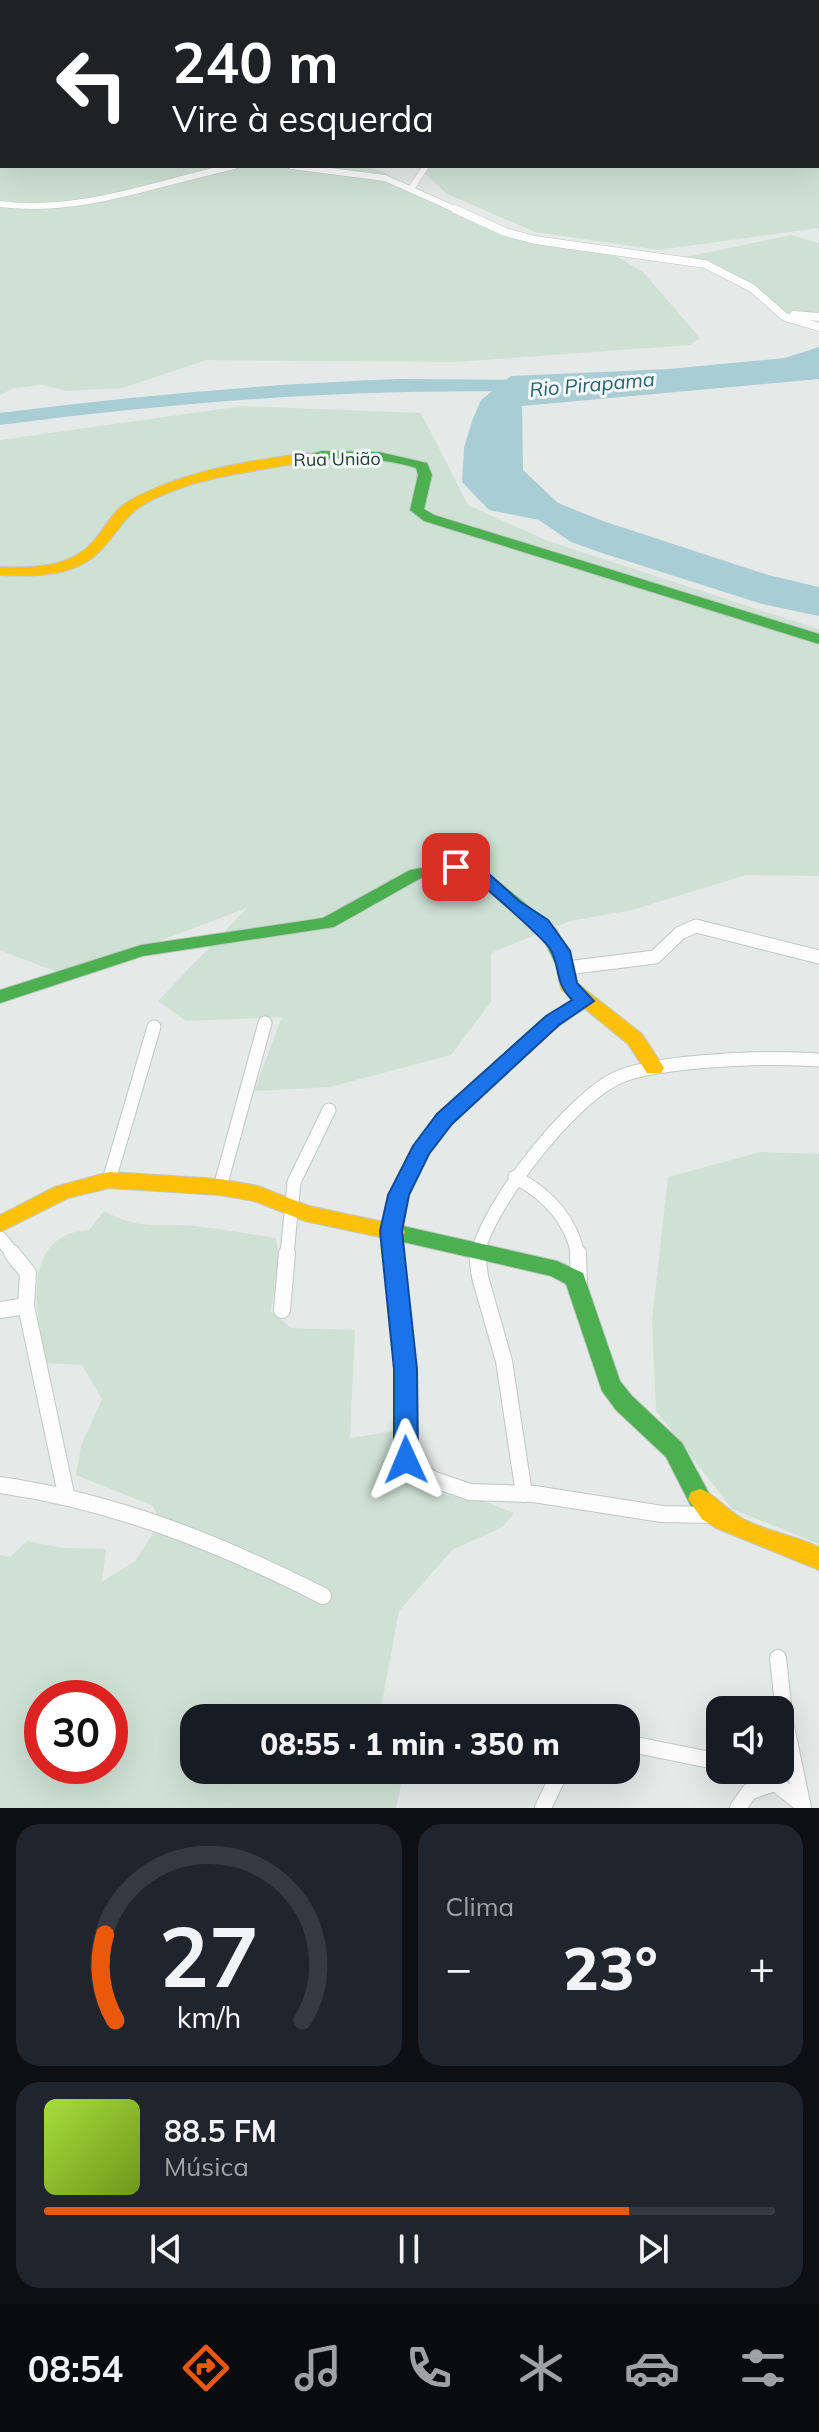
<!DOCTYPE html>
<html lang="pt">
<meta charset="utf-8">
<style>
:root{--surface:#171b24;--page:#20242c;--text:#f1f3f6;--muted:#9ea1a6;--line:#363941;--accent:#ea580c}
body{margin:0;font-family:Mulish,sans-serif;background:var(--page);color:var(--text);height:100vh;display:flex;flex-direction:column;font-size:30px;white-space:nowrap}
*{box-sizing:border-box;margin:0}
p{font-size:26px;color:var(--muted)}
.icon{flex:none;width:44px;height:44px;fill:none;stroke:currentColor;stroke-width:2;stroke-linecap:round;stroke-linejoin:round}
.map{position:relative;height:1808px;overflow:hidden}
.drawer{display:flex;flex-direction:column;gap:16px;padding:16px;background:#0d0f14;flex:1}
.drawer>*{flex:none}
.top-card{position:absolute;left:0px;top:0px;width:820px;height:168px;box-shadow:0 8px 32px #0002;background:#202124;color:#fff;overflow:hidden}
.controls{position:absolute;left:706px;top:1696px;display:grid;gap:16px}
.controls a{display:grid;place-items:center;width:88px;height:88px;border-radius:16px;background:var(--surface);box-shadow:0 8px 32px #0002;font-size:40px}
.speed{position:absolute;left:24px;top:1680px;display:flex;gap:16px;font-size:40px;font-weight:700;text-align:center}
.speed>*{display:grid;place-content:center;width:104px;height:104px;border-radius:50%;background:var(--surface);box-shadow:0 8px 32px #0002;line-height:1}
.speed .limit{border:12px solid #d22;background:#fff;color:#111}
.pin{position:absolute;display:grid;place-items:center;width:68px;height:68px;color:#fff;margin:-34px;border-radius:16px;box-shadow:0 4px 12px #0006}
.me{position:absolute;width:88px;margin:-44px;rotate:359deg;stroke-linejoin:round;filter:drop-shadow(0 0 6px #0008)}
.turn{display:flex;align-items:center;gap:28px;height:168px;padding:0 40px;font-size:36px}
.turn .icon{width:104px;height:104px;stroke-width:2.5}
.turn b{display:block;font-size:56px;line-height:68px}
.big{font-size:60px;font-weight:800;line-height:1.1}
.drawer .widget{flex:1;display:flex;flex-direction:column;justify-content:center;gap:12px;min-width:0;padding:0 28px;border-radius:24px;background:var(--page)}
.drawer .dial{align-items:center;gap:0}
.dial svg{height:208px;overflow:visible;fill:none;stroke:var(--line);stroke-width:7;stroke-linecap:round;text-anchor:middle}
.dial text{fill:var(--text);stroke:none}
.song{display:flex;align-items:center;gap:24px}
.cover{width:96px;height:96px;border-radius:12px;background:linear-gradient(135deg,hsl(80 70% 55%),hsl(80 70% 35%))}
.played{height:8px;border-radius:4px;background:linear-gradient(90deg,var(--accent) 80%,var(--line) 80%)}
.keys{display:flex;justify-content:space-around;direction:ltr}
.heat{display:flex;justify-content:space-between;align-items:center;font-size:44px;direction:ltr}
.drawer .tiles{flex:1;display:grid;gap:16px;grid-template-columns:1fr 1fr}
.widget:last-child{grid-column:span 2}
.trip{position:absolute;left:180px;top:1704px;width:460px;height:80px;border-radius:24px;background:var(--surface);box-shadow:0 8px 32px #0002;font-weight:800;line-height:80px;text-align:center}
.tab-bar{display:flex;height:128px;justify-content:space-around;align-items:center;background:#090b0e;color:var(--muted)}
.tab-bar .icon{width:56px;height:56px}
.tab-bar .current{color:var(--accent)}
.tab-bar b{font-size:36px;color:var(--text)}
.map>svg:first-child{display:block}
.green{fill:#cfe1d5;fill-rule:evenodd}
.water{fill:#a9cdd4}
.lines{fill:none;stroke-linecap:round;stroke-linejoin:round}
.river{fill:#a9cdd4;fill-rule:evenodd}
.street-far3-casing{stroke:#c2c6c4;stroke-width:7}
.street-far2-casing{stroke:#c2c6c4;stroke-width:9}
.street-far1-casing{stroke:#c2c6c4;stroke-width:15}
.street-casing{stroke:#c2c6c4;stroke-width:18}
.fast-casing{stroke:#c0c7c4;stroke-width:2}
.slow-casing{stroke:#c0c7c4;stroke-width:2}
.street-far3{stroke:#fbfcfb;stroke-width:6}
.street-far2{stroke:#fbfcfb;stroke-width:8}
.street-far1{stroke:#fbfcfb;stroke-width:13}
.street{stroke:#fbfcfb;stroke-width:16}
.fast{fill:#4caf50;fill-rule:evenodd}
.slow{fill:#ffc107;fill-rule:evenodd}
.route{fill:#1a73e8;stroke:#114b97;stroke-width:2}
.labels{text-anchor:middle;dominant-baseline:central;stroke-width:6;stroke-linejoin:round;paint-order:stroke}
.far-street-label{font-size:18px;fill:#243b36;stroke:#f3f8f6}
.far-water-label{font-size:20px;font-style:italic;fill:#236372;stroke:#f3f8f6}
</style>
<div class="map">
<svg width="819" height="1808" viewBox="0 0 819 1808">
<rect width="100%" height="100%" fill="#e5e9e7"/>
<!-- green -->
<g class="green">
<path d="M0 0H131L2 2V166H364L384 172 405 187 505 232 606 250 643 272 700 338 690 345 456 362 207 360 123 388 67 391 42 385 14 388 0 395Z"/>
<path d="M819 57V228L659 250 535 232 447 194 417 166H818Z"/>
<path d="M791 235 819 243V317H785L740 278 676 259Z"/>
<path d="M243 406 421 413 468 505 548 541 819 629V876L746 875 632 910 570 921 491 953V1002L451 1055 330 1087 254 1091 282 1017 186 1021 158 1001 247 908 67 976 0 950V440Z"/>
<path d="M761 1152 819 1154V1544L732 1509 656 1411 652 1321 668 1177Z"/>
<path d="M104 1211C144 1232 155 1222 195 1226 222 1229 249 1234 276 1238L279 1260 271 1311 291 1328 355 1330 350 1438 396 1431 399 1467 440 1494 484 1501 514 1513 503 1527 452 1550 399 1611 379 1718H194V1770H404L396 1808H0V1555L10 1557 27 1541 64 1548 106 1549 102 1582 135 1561 160 1522 153 1506 76 1475 81 1446 102 1399 82 1365 46 1363C36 1316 19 1234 89 1230ZM42 1698H110V1766H42Z"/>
</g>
<!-- water -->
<path class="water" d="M819 347V379L522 406 523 470 558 503 603 521 768 575 819 587V616L762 604 602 553 571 542 539 520 489 510 462 482 464 448 472 421 481 400 511 376 669 369 785 358Z"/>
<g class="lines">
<!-- river -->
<path class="river" d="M398 379 532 380 542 386 532 392C353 388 177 402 0 425V413C132 396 265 384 398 379Z"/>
<defs>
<g id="street-far3">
<path d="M193 0H222"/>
<path d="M423 0 446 2"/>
<path d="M587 0 597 2"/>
<path d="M350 2 371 0"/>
<path d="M291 166 385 178 459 211"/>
<path d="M411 189 426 166"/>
<path d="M0 204C83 214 155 183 235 166"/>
</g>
<g id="street-far2">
<path d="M455 209 505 232 535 240 705 264 752 288 785 317 819 327"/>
<path d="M794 315 819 317"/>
</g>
<g id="street-far1">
<path d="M567 968 655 957 680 933 696 926 819 957"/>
<path d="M515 1177C547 1194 571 1219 578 1255"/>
<path d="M109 1180 154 1027"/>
<path d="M220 1187 265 1023"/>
<path d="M0 1238 14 1255"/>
<path d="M287 1255 294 1182 329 1110"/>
<path d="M394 1255C385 1176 440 1124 493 1074 523 1047 550 1021 585 1001"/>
<path d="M477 1255C489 1204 570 1099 619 1077 659 1060 774 1056 819 1060"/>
</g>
<g id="street">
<path d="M12 1253 28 1273 26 1306 66 1494"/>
<path d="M393 1253 406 1369V1460L432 1479 470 1492 534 1494 662 1514 712 1515"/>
<path d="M477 1253 480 1277 504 1361 524 1494"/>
<path d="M578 1253 579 1285"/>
<path d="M0 1310 26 1306"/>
<path d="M282 1310 287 1253"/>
<path d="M0 1485C116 1502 219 1543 323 1596"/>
<path d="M778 1658 785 1722 803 1808"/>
<path d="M626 1743 720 1762"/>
<path d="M758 1770 801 1803"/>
<path d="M543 1808 561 1770"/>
<path d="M738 1808 749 1792 774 1783"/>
</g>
<g id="fast">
<path d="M322 451 379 452 427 463 432 475 424 509 434 515 819 634V644L424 521 410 510 418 475 416 468C386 459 356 457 325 459 315 460 308 462 300 457Z"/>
<path d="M454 862 481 867 556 929 575 967 573 971H559L542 936 469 875 454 872 421 878 334 927 143 956 0 1003V990L141 945 323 918 410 870Z"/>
<path d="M394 1224 557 1261 583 1273 620 1381 632 1396 682 1443 712 1499 709 1506 700 1509 691 1506 666 1457 616 1410 602 1391 566 1284 551 1276 386 1238 383 1232 386 1226Z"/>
</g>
<g id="slow">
<path d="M307 453 312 454V460C259 472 206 474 156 498 122 514 123 528 99 552 74 577 33 577 0 575V567C35 568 73 568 96 538 107 525 113 510 129 501 183 471 246 461 307 453Z"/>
<path d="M566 961 575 967 577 983 642 1034 664 1068 661 1073H647L628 1044 561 989 557 967Z"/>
<path d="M109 1172 220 1179 258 1186 309 1206 402 1226 405 1232 402 1238 394 1240 305 1221 254 1201 220 1195 109 1188 68 1198 0 1232V1215L55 1187Z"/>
<path d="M700 1489C716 1494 729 1513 747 1521 770 1532 796 1536 819 1547V1570L716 1528 702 1519 688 1499 691 1492Z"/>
</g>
</defs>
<!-- street-far3 casing -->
<use href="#street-far3" class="street-far3-casing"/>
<!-- street-far2 casing -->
<use href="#street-far2" class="street-far2-casing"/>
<!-- street-far1 casing -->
<use href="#street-far1" class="street-far1-casing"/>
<!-- street casing -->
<use href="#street" class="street-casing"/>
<!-- fast casing -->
<use href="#fast" class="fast-casing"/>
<!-- slow casing -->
<use href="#slow" class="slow-casing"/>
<!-- street-far3 -->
<use href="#street-far3" class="street-far3"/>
<!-- street-far2 -->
<use href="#street-far2" class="street-far2"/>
<!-- street-far1 -->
<use href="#street-far1" class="street-far1"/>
<!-- street -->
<use href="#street" class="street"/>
<!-- fast -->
<use href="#fast" class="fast"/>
<!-- slow -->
<use href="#slow" class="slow"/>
</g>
<!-- route -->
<path class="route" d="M456 862 481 867 519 901 548 920 570 951 577 983 594 1001 559 1025 452 1124 429 1154 409 1195 402 1231 417 1369 418 1460 415 1467 406 1470 398 1467 394 1460V1369L380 1231 388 1195 413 1146 437 1114 546 1016 572 1000C554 981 561 970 551 950 545 940 479 880 468 875 463 872 456 872 450 871L448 867Z"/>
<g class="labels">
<!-- far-street labels -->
<g class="far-street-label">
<text transform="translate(337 459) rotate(-1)">Rua União</text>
</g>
<!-- far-water labels -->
<g class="far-water-label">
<text transform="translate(592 384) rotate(-5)">Rio Pirapama</text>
</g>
</g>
</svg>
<div class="controls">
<a><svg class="icon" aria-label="sound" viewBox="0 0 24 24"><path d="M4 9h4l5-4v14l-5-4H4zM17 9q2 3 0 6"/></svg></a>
</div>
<div class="speed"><div class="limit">30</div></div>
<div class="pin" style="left:456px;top:867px;background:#d93025"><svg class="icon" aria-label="arrive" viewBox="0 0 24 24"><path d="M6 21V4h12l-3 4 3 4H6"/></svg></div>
<svg class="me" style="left:406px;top:1460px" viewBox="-20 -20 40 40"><path d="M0-17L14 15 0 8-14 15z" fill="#1a73e8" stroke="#fff" stroke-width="4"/></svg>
<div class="trip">08:55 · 1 min · 350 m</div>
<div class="top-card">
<div class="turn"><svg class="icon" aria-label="left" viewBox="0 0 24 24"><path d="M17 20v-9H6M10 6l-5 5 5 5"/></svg><div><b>240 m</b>Vire à esquerda</div></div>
</div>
</div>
<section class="drawer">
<div class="tiles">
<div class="widget dial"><svg viewBox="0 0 100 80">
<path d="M14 69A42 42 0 1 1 86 69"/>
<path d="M14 69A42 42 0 0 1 10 36" stroke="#ea580c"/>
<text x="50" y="56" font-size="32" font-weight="700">27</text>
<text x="50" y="72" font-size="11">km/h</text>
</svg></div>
<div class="widget"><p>Clima</p>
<div class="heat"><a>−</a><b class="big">23°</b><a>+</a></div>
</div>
<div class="widget">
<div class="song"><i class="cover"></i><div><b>88.5 FM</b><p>Música</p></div></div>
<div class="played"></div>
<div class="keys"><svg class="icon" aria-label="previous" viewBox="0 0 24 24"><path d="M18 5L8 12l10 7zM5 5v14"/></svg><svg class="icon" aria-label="pause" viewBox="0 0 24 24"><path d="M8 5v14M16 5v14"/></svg><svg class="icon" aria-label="next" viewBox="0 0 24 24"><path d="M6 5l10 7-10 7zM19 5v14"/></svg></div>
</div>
</div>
</section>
<nav class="tab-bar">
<b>08:54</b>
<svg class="icon current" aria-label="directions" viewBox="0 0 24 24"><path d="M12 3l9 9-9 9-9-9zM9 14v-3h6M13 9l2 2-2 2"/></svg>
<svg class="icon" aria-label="music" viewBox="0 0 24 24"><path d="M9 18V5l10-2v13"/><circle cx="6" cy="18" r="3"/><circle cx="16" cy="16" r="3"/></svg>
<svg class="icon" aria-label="phone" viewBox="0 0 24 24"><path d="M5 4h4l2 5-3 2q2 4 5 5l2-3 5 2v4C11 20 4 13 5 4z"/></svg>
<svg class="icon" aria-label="climate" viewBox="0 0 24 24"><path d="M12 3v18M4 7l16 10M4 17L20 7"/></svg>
<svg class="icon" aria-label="car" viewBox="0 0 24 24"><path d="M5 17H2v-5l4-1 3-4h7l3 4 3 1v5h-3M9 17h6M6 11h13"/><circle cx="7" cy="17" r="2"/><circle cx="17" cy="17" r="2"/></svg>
<svg class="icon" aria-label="filters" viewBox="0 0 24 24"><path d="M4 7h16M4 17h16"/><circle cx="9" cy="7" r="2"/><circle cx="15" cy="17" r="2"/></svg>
</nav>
